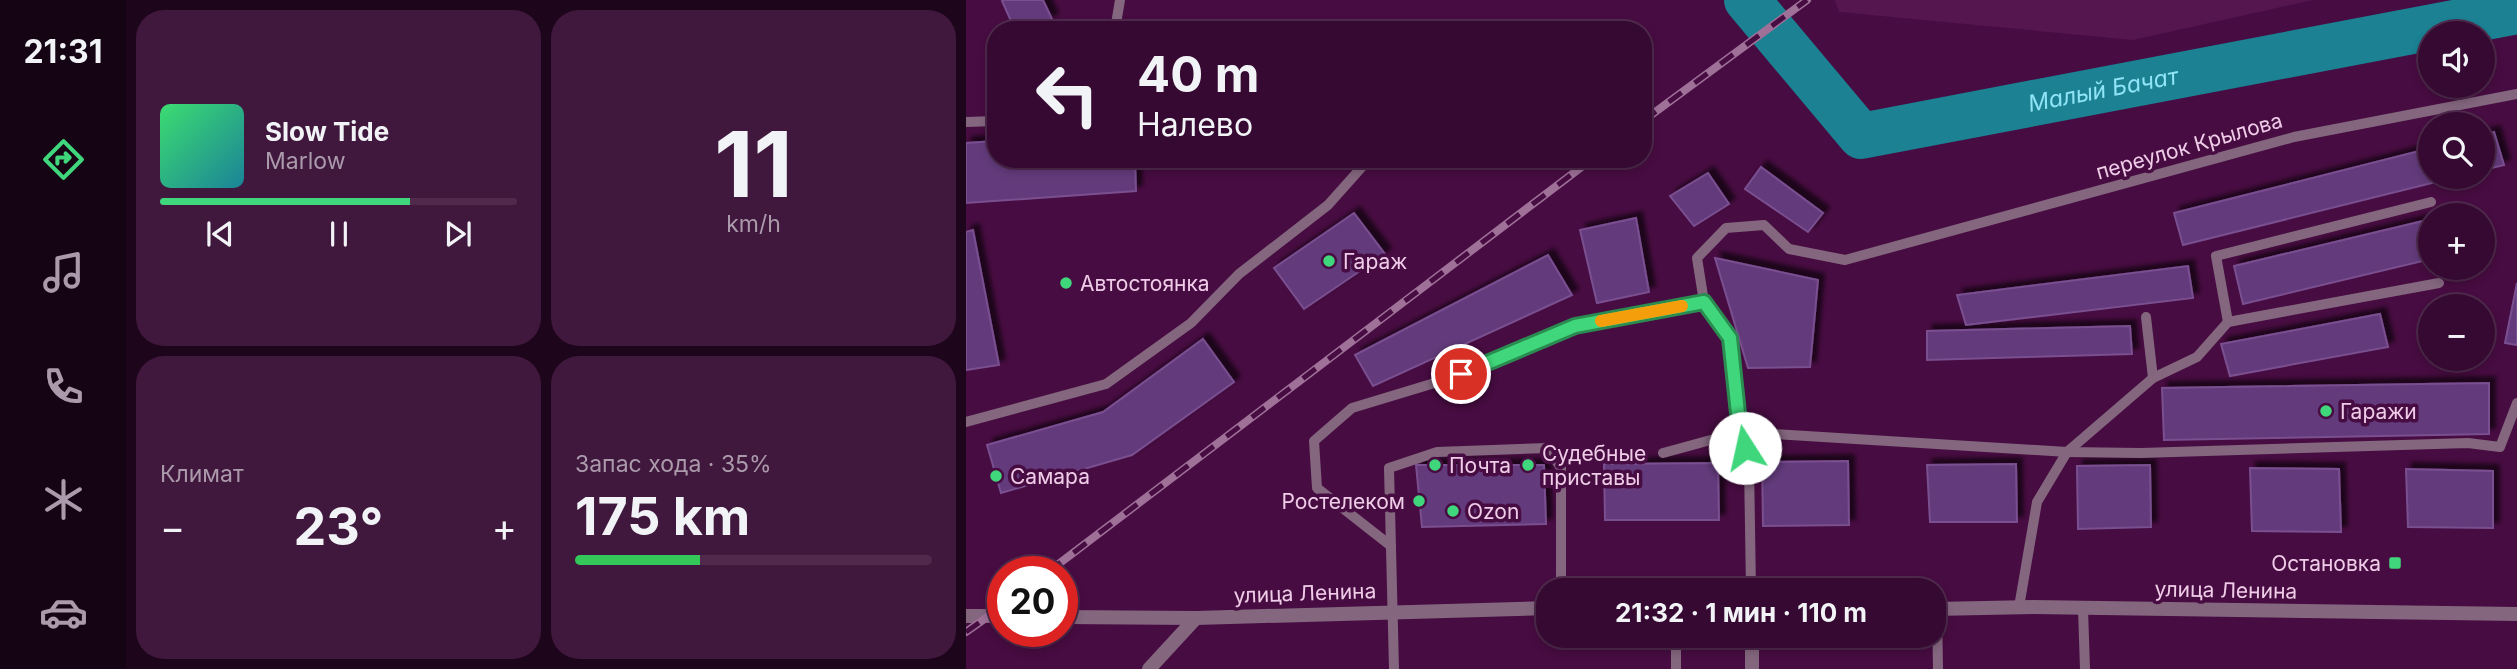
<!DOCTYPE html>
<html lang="ru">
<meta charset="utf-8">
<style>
:root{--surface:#350931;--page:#40173d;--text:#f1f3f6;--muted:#aa9aab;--line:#4f2a4d;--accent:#40d77c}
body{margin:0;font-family:Inter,sans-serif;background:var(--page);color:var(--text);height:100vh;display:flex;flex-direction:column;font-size:26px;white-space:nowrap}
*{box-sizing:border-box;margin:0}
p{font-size:23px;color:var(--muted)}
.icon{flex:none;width:38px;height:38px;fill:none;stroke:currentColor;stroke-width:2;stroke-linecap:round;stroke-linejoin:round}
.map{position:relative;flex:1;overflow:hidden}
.details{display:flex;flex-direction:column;gap:10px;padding:10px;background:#1d051b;width:840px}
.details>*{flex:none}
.guide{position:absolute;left:21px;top:21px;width:665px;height:147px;border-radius:28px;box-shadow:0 4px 10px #0003,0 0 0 2px var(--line);background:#350931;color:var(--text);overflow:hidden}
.fabs{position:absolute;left:1452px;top:21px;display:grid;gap:14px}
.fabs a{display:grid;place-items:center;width:77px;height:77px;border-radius:50%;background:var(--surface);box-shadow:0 4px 10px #0003,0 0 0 2px var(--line);font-size:35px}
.speed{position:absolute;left:21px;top:556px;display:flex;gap:14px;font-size:35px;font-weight:700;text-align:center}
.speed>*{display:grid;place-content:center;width:91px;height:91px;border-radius:50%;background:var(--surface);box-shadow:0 4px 10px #0003,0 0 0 2px var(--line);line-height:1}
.speed .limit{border:10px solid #d22;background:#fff;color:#111}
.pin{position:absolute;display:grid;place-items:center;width:60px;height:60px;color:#fff;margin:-30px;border:4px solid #fff;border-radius:50%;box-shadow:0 2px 7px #0007}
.me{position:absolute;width:77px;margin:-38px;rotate:350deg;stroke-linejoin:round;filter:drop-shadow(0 0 5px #0008)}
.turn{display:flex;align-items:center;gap:24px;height:147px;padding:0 35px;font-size:32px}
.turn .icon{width:91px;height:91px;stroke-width:2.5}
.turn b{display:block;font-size:49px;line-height:60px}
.big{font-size:52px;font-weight:700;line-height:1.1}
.details .tile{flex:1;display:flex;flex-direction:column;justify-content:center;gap:10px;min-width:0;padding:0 24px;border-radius:28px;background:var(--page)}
.details .dial{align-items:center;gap:0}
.dial b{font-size:91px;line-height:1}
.song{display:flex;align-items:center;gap:21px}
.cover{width:84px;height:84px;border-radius:10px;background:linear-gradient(135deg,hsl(140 70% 55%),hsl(190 70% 35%))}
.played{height:7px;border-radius:4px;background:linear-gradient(90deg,var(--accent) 70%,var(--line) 70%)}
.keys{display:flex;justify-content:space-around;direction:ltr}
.heat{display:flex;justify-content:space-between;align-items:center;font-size:38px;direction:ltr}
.charge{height:10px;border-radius:5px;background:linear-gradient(90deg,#34c759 35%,var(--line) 0)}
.details .tiles{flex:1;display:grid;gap:10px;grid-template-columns:repeat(2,1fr)}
.trip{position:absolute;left:570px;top:578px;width:410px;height:70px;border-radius:28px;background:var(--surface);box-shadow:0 4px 10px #0003,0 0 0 2px var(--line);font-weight:700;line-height:70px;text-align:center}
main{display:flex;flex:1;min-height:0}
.tab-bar{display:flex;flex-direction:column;width:126px;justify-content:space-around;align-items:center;background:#150414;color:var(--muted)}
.tab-bar .icon{width:49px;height:49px}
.tab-bar .active{color:var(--accent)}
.tab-bar b{font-size:32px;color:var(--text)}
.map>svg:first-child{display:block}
.built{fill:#55154e}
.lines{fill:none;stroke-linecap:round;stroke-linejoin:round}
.river{stroke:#1b8193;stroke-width:46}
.building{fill:#643a7b;stroke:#794f90;stroke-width:2;filter:url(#shadow)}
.service{stroke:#84677f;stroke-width:10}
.tertiary{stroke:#84677f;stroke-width:14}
.rail-casing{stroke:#9f7199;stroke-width:8}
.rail{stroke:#470c41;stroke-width:5;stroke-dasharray:16;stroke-linecap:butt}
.route-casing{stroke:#2a8c51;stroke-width:18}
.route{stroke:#40d77c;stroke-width:12}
.slow{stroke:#f59e0b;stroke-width:12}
.poi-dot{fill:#40d77c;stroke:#470c41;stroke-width:2.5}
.labels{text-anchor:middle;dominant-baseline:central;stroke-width:7;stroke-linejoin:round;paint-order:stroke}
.street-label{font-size:21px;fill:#efcce8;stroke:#470c41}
.poi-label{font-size:21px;fill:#efcce8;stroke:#470c41;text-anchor:start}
.water-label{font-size:23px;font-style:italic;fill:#8fe4f6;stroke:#470c41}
</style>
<main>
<nav class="tab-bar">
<b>21:31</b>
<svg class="icon active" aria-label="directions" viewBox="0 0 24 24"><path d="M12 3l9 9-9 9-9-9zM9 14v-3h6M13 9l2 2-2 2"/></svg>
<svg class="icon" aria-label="music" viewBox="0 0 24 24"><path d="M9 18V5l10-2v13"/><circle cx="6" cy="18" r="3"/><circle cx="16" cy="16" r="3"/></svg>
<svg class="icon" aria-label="phone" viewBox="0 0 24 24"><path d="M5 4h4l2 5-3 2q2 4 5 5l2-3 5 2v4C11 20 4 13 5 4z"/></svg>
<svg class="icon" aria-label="climate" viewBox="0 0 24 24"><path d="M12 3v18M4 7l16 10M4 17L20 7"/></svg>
<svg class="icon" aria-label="car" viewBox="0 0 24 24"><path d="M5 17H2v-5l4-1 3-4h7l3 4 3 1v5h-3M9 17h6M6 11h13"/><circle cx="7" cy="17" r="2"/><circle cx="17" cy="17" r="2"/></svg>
</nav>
<section class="details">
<div class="tiles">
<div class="tile">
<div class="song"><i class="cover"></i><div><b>Slow Tide</b><p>Marlow</p></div></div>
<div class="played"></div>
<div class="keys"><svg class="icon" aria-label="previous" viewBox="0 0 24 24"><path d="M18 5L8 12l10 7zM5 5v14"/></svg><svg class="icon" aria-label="pause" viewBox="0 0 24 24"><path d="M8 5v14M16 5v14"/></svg><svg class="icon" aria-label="next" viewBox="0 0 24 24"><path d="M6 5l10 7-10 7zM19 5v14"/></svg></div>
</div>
<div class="tile dial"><b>11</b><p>km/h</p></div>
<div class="tile"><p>Климат</p>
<div class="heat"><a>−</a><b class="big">23°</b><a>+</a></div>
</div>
<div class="tile"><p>Запас хода · 35%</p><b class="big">175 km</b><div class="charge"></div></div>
</div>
</section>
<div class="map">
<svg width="1551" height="669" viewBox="0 0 1551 669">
<defs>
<filter id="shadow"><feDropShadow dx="6" dy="-6" stdDeviation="2" flood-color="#0009"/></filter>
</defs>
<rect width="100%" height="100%" fill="#470c41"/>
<!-- built -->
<path class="built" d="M869 0H1347L1167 40 873 12Z"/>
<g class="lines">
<!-- river -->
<path class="river" id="s1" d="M781 0 895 136 1551 11"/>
</g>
<!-- building -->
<g class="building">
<path d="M38 0H77L86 19 63 30H49L36 1Z"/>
<path d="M1528 132 1538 165 1517 170V135Z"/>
<path d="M30 141V159H169L170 191 0 203V143Z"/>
<path d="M1465 148V177H1490L1217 245 1208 213Z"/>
<path d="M795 167 857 213 842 232 779 189Z"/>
<path d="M742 173 763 204 728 226 704 196Z"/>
<path d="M388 213 419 254 338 309 308 268Z"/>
<path d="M670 218 683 292 631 303 614 230Z"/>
<path d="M1465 219V259L1277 304 1268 266Z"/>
<path d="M7 230 33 365 0 370V232Z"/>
<path d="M582 255 606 295 407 386 389 355Z"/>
<path d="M749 258 852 280 844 367 782 368Z"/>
<path d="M1222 266 1227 298 1000 325 991 295Z"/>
<path d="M1551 283V345L1539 343Z"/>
<path d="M1414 314 1422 347 1264 376 1255 344Z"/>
<path d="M1164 326 1166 354 961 360V331Z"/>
<path d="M237 339 268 382 166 455 35 493 21 445 137 412Z"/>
<path d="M1523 383V434L1198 440 1196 388Z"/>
<path d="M882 461 883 525 797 526 796 462Z"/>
<path d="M752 463 753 520H639L638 464Z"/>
<path d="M1050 464 1051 522H964L961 465Z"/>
<path d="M450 465H578L580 524 456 527Z"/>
<path d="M1184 465 1185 527 1112 529 1111 466Z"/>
<path d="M1284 468 1373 469 1375 532 1286 531Z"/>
<path d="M1440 469 1527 471V528L1442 527Z"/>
</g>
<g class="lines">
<!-- service -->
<g class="service">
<path d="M149 30 154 0"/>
<path d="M0 122 30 121"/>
<path d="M738 302 731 258 760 228 798 225 823 249 879 260 1328 137 1551 94"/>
<path d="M1180 317 1187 378"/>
<path d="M1262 322 1250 256 1465 202"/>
<path d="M0 422 140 384 225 323 273 274 362 205 403 159"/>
<path d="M697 453 774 432 1101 452 1175 453 1502 443 1534 447 1551 403"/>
<path d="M425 546 351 488 348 441 386 408 495 375 609 326 738 302 764 338 774 432 783 464 785 590"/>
<path d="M1053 607 1071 502 1101 452 1187 378 1231 357 1262 322 1473 283"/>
<path d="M971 609 972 669"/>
<path d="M1117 609 1119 669"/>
<path d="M710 635V669"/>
<path d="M428 669 423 468 471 452 582 448 595 468V590"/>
</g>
<!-- tertiary -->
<g class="tertiary">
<path d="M968 609 1067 607 1551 614"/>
<path d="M0 616H37"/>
<path d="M96 617 230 618 583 608"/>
<path d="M786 635V669"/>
<path d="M183 669 230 618"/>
</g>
<defs>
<g id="rail">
<path d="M677 121 841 0"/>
<path d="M82 572 626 159"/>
<path d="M0 632 37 606"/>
</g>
</defs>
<!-- rail casing -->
<use href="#rail" class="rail-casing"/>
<!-- rail -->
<use href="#rail" class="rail"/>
</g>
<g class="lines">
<defs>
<path id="route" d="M495 374 609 326 738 302 764 338 774 432 779 448"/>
</defs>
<!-- route casing -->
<use href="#route" class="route-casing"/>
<!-- route -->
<use href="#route" class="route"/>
<!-- slow -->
<path class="slow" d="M635 321 716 306"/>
</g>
<!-- markers -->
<g class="poi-dot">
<circle cx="363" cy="261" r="7"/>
<circle cx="100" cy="283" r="7"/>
<circle cx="1360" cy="411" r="7"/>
<circle cx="469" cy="465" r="7"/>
<circle cx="562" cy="465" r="7"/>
<circle cx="30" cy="476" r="7"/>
<circle cx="453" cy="501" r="7"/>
<circle cx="487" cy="511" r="7"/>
<rect x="1422" y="556" width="14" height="14" rx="3.5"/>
</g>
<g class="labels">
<!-- street labels -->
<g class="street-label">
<text transform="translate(1223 146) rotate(-16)">переулок Крылова</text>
<text transform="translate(1260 590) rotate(1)">улица Ленина</text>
<text transform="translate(339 593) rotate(-2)">улица Ленина</text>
</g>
<!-- poi labels -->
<g class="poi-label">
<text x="377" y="261">Гараж</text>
<text x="114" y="283">Автостоянка</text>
<text x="1374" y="411">Гаражи</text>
<text x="576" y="453">Судебные<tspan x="576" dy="24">приставы</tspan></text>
<text x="483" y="465">Почта</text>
<text x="44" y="476">Самара</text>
<text x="439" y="501" text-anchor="end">Ростелеком</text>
<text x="501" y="511">Ozon</text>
<text x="1415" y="563" text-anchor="end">Остановка</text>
</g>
<!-- water labels -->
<g class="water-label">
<text stroke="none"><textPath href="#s1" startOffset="424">Малый Бачат</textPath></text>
</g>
</g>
</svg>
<div class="fabs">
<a><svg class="icon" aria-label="sound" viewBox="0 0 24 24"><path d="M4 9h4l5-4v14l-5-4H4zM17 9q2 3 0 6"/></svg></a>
<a><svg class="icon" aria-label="search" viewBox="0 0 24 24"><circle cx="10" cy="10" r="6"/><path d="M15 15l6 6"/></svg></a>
<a>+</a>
<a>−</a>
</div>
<div class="speed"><div class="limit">20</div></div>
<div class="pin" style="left:495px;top:374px;background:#d93025"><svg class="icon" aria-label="arrive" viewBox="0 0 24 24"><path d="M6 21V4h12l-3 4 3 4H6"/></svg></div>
<svg class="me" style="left:779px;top:448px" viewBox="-20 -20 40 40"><circle r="19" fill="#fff"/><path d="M0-13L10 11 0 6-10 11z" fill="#40d77c"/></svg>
<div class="trip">21:32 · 1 мин · 110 m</div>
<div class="guide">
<div class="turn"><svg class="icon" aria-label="left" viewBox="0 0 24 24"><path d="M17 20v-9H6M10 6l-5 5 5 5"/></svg><div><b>40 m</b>Налево</div></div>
</div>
</div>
</main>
